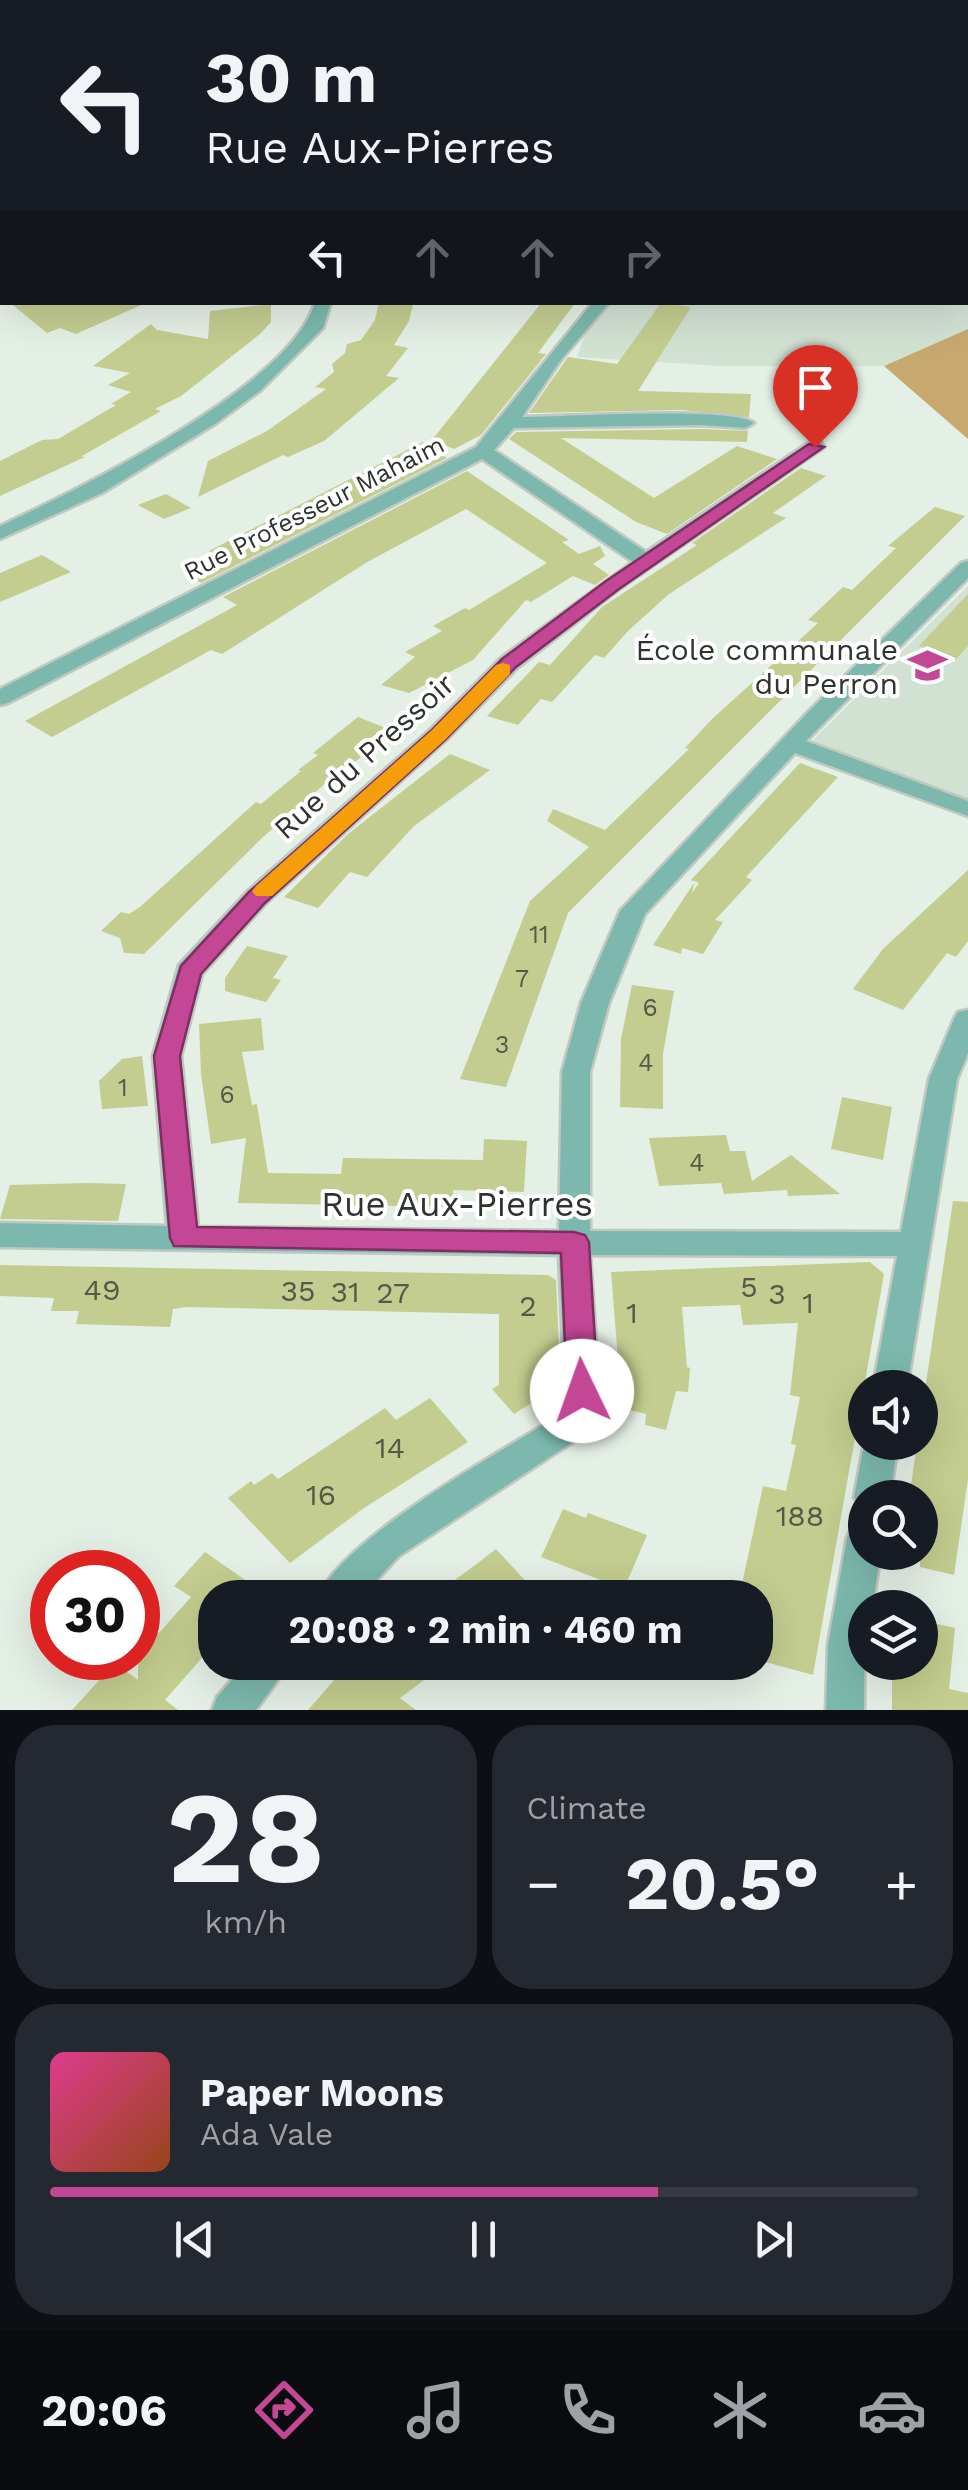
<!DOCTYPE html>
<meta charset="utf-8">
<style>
:root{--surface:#171b24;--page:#242831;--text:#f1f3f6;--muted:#9ea1a6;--line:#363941;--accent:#c44795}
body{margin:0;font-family:"Work Sans",sans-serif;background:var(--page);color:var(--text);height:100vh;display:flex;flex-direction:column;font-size:38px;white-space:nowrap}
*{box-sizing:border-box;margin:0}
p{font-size:32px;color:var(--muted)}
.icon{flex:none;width:55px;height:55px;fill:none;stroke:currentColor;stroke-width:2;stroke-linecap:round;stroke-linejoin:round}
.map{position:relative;height:1710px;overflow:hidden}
.sheet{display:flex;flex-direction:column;gap:15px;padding:15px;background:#0d0f14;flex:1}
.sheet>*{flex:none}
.banner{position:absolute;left:0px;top:0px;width:970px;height:305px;box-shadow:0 10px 40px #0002;background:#171b24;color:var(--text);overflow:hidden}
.tools{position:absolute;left:848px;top:1370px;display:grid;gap:20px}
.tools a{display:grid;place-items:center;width:90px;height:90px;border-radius:50%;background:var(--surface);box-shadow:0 10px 40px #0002;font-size:50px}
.speed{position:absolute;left:30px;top:1550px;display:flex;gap:20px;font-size:50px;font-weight:700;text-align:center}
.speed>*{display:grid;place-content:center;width:130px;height:130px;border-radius:50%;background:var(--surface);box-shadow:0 10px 40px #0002;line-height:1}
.speed .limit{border:15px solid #d22;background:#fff;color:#111}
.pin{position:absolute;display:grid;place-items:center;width:85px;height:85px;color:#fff;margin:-102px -42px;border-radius:50% 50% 50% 0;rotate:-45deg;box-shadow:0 0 10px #0007}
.pin .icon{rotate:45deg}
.me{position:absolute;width:110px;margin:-55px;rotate:357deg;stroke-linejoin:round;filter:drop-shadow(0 0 8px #0008)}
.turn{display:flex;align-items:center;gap:35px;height:210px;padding:0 40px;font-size:45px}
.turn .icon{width:130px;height:130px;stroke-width:2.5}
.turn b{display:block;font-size:70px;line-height:85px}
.lanes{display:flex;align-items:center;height:95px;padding:0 40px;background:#0003;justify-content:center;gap:50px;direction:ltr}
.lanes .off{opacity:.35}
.big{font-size:75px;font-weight:700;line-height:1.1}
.sheet .tile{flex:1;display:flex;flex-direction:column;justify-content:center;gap:15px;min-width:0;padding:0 35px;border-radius:40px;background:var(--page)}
.sheet .dial{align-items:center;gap:0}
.dial b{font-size:130px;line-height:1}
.song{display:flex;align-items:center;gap:30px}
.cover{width:120px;height:120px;border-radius:15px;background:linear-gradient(135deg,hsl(330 70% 55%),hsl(20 70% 35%))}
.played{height:10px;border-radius:5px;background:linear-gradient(90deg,var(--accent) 70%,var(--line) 70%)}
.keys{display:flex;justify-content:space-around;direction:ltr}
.heat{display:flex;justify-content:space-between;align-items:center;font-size:55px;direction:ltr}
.sheet .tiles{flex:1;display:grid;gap:15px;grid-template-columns:1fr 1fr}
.tile:last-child{grid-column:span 2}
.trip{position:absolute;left:198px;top:1580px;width:575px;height:100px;border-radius:40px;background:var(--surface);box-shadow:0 10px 40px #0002;font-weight:700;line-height:100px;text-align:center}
.dock{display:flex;height:160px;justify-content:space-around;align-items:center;background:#090b0e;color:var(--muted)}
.dock .icon{width:70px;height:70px}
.dock .active{color:var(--accent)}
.dock b{font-size:45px;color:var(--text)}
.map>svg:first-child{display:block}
.built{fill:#d1e1d2}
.forest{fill:#c7a96f}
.building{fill:#c3cd8f}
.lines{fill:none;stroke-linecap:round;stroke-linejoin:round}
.service-casing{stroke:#c0c9c1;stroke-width:6}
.minor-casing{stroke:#c0c9c1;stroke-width:5}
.service{fill:#7cb8ad;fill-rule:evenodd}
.minor{fill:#7cb8ad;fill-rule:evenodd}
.route{fill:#c44795;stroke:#7f2e61;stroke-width:2.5}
.slow{fill:#f59e0b}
.labels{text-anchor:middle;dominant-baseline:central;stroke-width:8;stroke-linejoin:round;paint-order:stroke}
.far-street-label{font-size:25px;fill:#2f332f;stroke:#fff}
.number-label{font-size:25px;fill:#545a47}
.poi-label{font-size:30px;fill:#2f332f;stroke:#fff;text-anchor:end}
.street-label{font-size:30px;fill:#2f332f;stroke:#fff}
.near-number-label{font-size:30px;fill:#545a47}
.near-street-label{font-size:35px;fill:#2f332f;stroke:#fff}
</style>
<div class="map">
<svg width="968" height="1710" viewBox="0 0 968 1710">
<rect width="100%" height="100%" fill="#e4efe5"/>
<!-- built -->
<g class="built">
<path d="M968 266V329L884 366H722L577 357 597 303 968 302Z"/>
<path d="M968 586V803L808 745Z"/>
</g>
<!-- forest -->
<path class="forest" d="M968 329V439L884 366Z"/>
<!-- building -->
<g class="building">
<path d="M9 302H148L76 334 60 328 47 333Z"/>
<path d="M379 302 413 304 409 321 394 345 408 348 386 376 399 378 324 441 288 457 283 455 198 497 208 461 267 431 326 389 315 387 334 372 332 364 345 353 347 344 361 340 375 320Z"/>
<path d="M542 302H576L538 353 546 354 481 435 454 449 432 440Z"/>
<path d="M661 303 691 307 638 391 751 394 749 417 682 410 529 413 568 357 617 364Z"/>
<path d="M271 304V322L260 334 181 396 155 409 161 411 82 456 85 457 0 496V461L42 440 58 439 116 405 111 404 131 392 108 385 130 373 93 366 151 324 157 330 208 339 210 311Z"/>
<path d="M702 429 748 431 747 442 561 438 654 498 737 446 777 459 667 534 636 522 509 439 516 432Z"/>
<path d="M423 442 447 458 201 583 184 572 221 557 209 551Z"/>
<path d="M801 468 826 476 773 513 786 518 669 594 628 631 604 658 595 655 552 702 541 699 518 725 487 716 539 662 550 665 602 607 697 545 692 543Z"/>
<path d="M467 471 569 540 562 542 579 554 600 546 605 556 593 564 609 575 595 585 573 576 531 602 526 600 473 660 409 693 381 685 415 657 405 652 442 631 433 626 465 608 469 610 547 563 466 509 369 561 222 654 211 650 52 737 25 721 237 605 223 597Z"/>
<path d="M166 494 191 508 164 519 138 505Z"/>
<path d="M935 507 965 516 568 913 506 1087 460 1079 530 901 589 847 547 821 553 809 605 830 689 749 685 748 712 719 818 623 808 620 843 587 852 590 896 548 888 546Z"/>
<path d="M42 555 71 572 0 602V573Z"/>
<path d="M968 594V646L956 659 919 646Z"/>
<path d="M358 717 396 732 327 782 263 837 144 954 124 953 120 938 101 931 121 912 129 914 140 907 256 802 261 804 301 771 298 770 318 755 313 753Z"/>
<path d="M450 754 490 770 414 826 367 877 350 872 318 908 284 897 348 834Z"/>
<path d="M800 763 838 777 746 877 752 880 715 920 723 922 703 954 682 948 681 954 653 945 694 883 692 893 699 883 691 880Z"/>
<path d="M968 870V941L956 957 947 953 903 1010 853 989 883 949Z"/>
<path d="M247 946 288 956 273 978 281 980 266 1002 225 991V978Z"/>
<path d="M632 985 674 991 663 1054V1109L620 1107 621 1039Z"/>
<path d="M261 1018 264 1050 242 1052 252 1105 257 1104 268 1173 341 1174 343 1158 483 1160 484 1139 527 1141 524 1192 453 1190V1207L238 1203 246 1138 211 1144 201 1074 199 1024Z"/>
<path d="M142 1056 148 1106 102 1109 99 1081 122 1059Z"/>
<path d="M842 1097 892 1107 883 1160 831 1149Z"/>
<path d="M726 1135 730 1151H745L752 1181 791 1155 840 1194 788 1196 787 1190 724 1194 721 1183 659 1186 649 1138Z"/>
<path d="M87 1183 126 1184 118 1221 0 1219 10 1185Z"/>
<path d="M953 1201 968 1202V1479L954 1575 920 1567V1498H909Z"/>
<path d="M870 1262 884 1274 813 1675 755 1659V1598H739L763 1486 786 1491 796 1445 791 1444 800 1397 790 1395 798 1323 743 1325 740 1305 682 1307 687 1367 690 1368 688 1392 676 1391 666 1430 645 1425 646 1414 622 1408 611 1272Z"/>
<path d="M0 1265 548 1275 556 1280 561 1392 556 1407 530 1404 514 1414 492 1389 499 1385V1314L186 1307 173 1309 170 1327 76 1324 79 1311H51L54 1298 0 1296Z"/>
<path d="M430 1398 468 1442 364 1508 290 1563 228 1498 251 1481 254 1485 272 1473 278 1479 385 1408 396 1420Z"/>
<path d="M563 1509 586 1518 588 1513 647 1535 624 1589 541 1557Z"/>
<path d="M496 1549 541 1598H430L474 1566Z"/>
<path d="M205 1552 271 1598H215V1643L165 1700 178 1710H72L115 1663 138 1680V1639L150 1626 159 1633 191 1597 174 1586Z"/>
<path d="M920 1620 955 1628 949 1689 968 1693V1710H892V1662H920Z"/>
<path d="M350 1662H365L373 1668 378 1662H448L400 1698 416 1710H308Z"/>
</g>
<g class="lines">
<defs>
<g id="service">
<path d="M54 0 52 2H46L48 0Z"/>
<path d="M2 42V46L0 47V43Z"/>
</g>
<g id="minor">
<path d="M123 0H190L192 2H126Z"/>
<rect x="0" y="117" width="2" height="8"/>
<rect x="0" y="185" width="2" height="8"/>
<path d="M2 262V272L0 273V263Z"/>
<path d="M315 302H331L323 328 261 390 215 424 102 493 0 539V526C77 490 293 385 315 302Z"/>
<path d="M593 302H610L560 361 522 417C560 417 733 406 754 423L745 428 702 425 514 428 494 450 646 552 808 443H822L824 447 619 589 517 668 447 739 266 903 202 974 181 1056 198 1227 559 1231 562 1072 581 1003 620 911 810 710 961 563 968 561V578L806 741 968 801V816L795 753 645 914 609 1003 590 1072V1231L901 1232 929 1079 954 1019 958 1012 968 1010V1053L957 1079 907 1388H873L897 1256 590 1255 599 1391 582 1436 399 1556 360 1598H317C345 1536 496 1455 556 1417L565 1391 559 1255 0 1247V1223L167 1226 153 1056 179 965 248 891 431 729 501 658 633 562 482 459 8 703 0 705V689L476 447Z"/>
<path d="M865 1439V1442H898L890 1498H865V1511L854 1498Z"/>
<path d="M865 1522V1552H881L872 1608H865L864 1710H826L828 1645 847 1538 852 1527Z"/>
<path d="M247 1662H291L256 1710H212L217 1697Z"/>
</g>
</defs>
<!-- service casing -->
<use href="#service" class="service-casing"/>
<!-- minor casing -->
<use href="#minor" class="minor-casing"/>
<!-- service -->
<use href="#service" class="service"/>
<!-- minor -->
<use href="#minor" class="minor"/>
</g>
<!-- route -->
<path class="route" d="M809 444 824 447 619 589 516 667 446 739 265 903 201 974 180 1056 197 1227 574 1232 585 1235 589 1242 598 1391 593 1400 582 1404 571 1400 567 1391 561 1253 174 1246 170 1238 154 1056 181 966 249 892 432 730 502 659 606 581Z"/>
<!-- slow -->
<path class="slow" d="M503 663 510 665V674L446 739 272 896H256L252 891 256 886 432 730 496 665Z"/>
<!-- icons -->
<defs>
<symbol id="school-bare" viewBox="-9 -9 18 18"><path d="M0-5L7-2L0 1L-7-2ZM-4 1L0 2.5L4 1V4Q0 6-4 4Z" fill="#c44795" stroke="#fff" stroke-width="2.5" paint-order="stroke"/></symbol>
</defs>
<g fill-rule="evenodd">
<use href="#school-bare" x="900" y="638" width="55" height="55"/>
</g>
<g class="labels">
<!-- far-street labels -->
<g class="far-street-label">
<text transform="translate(314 508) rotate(-27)">Rue Professeur Mahaim</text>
</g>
<!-- number labels -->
<g class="number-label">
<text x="539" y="934">11</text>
<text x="522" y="978">7</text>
<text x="650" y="1007">6</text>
<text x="502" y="1044">3</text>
<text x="646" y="1062">4</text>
<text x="123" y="1087">1</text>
<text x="227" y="1094">6</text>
<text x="697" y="1162">4</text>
</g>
<!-- poi labels -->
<g class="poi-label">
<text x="898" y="649">École communale<tspan x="898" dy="34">du Perron</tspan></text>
</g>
<!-- street labels -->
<g class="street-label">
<text transform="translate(364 756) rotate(-42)">Rue du Pressoir</text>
</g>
<!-- near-number labels -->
<g class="near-number-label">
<text x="749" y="1286">5</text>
<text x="102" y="1289">49</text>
<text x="298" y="1290">35</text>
<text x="345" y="1291">31</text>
<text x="393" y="1292">27</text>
<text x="777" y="1293">3</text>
<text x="808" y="1302">1</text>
<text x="528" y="1305">2</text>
<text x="632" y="1312">1</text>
<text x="390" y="1447">14</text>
<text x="321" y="1494">16</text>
<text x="800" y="1515">188</text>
</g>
<!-- near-street labels -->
<g class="near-street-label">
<text x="457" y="1204">Rue Aux-Pierres</text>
</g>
</g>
</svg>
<div class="tools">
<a><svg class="icon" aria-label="sound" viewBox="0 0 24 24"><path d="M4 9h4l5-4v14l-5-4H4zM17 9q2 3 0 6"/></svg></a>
<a><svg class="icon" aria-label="search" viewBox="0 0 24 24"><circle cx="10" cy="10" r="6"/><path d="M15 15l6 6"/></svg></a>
<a><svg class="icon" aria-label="layers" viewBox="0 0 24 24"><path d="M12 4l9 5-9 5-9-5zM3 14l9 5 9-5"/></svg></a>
</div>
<div class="speed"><div class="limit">30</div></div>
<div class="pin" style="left:815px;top:447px;background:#d93025"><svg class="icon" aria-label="arrive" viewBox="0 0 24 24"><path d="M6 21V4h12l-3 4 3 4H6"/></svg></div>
<svg class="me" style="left:582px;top:1391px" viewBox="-20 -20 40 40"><circle r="19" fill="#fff"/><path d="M0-13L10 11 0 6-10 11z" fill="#c44795"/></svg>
<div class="trip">20:08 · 2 min · 460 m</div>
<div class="banner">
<div class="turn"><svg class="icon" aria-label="left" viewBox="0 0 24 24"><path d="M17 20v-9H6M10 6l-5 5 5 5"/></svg><div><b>30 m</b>Rue Aux-Pierres</div></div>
<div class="lanes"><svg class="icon" aria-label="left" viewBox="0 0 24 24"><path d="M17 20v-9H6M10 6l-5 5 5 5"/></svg><svg class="icon off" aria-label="ahead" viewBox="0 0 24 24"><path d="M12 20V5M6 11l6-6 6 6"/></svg><svg class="icon off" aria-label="ahead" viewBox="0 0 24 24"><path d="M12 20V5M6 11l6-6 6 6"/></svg><svg class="icon off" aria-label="right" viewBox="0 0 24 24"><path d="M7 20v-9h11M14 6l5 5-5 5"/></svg></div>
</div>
</div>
<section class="sheet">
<div class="tiles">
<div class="tile dial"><b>28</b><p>km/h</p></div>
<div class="tile"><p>Climate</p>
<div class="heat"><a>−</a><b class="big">20.5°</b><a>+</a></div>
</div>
<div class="tile">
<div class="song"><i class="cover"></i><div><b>Paper Moons</b><p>Ada Vale</p></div></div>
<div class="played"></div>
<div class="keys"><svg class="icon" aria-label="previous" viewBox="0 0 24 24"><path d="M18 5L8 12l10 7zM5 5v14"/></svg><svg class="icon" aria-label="pause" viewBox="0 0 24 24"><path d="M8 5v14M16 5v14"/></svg><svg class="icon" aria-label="next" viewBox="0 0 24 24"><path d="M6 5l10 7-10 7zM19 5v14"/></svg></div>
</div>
</div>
</section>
<nav class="dock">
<b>20:06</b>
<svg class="icon active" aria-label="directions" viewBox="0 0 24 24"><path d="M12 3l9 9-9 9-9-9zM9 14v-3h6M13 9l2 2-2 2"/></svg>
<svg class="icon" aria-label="music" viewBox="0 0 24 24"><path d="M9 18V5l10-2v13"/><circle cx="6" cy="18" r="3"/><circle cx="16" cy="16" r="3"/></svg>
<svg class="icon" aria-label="phone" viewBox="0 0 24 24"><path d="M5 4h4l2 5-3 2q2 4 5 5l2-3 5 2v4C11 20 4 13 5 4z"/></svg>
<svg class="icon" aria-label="climate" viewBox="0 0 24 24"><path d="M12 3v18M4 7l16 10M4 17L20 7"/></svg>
<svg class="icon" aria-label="car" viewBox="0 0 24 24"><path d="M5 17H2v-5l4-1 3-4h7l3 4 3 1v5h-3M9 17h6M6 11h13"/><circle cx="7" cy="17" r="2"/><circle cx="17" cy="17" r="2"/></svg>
</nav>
